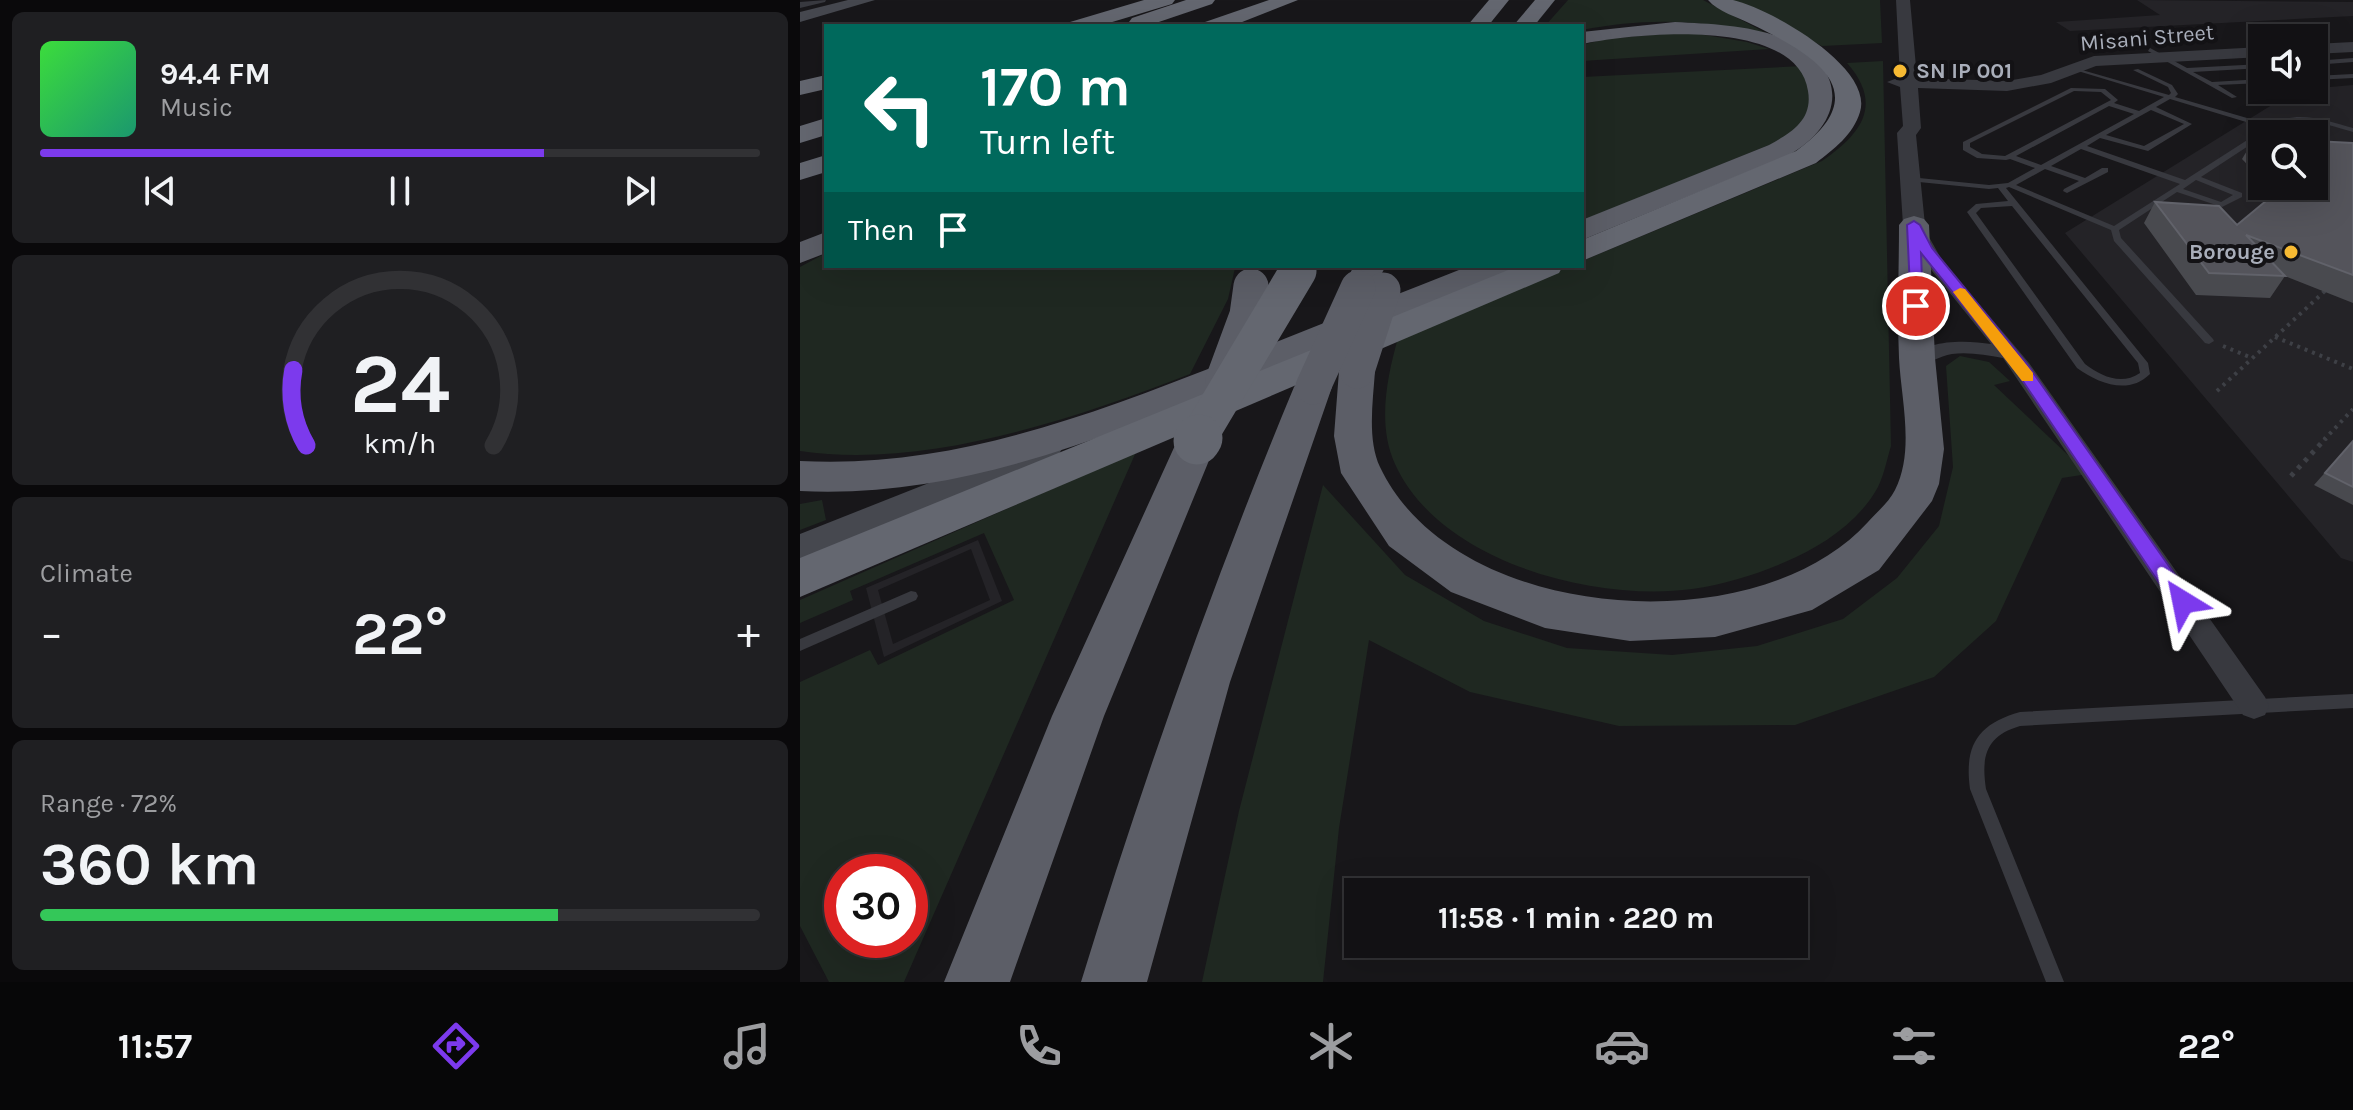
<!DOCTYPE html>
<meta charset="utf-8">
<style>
:root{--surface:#121114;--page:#1f1f22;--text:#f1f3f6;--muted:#9c9da0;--line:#313134;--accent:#7c3aed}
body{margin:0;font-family:Karla,sans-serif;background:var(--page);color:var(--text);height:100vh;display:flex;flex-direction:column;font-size:30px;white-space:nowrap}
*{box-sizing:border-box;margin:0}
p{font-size:26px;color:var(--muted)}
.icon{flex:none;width:44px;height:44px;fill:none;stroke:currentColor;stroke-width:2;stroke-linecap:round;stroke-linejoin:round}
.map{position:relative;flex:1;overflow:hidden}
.side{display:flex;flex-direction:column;gap:12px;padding:12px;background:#0a090b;width:800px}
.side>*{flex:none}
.banner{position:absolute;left:24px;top:24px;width:760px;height:244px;border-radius:0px;box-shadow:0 8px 32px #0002,0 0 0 2px var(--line);background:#00695c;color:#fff;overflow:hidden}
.tools{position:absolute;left:1448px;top:24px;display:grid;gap:16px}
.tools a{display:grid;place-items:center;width:80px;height:80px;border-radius:0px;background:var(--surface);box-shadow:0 8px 32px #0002,0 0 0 2px var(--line);font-size:40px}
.speed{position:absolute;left:24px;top:854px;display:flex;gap:16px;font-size:40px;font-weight:700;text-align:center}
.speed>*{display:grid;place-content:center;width:104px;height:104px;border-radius:50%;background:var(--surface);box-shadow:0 8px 32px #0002,0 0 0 2px var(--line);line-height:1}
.speed .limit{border:12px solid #d22;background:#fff;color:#111}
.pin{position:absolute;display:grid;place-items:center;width:68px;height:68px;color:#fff;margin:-34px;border:4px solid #fff;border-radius:50%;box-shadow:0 2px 8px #0007}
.me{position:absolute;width:88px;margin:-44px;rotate:325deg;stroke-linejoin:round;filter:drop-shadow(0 0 6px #0008)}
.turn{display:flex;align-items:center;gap:28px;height:168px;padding:0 24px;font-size:36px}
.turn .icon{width:104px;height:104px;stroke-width:2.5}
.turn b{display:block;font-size:56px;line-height:68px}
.then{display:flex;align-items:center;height:76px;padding:0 24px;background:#0003;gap:16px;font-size:30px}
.big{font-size:60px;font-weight:700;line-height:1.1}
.side .card{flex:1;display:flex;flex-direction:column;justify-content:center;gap:12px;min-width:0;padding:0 28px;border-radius:12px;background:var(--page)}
.side .dial{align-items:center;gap:0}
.dial svg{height:208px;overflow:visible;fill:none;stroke:var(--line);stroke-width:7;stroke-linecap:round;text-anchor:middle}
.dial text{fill:var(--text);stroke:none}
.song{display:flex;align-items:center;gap:24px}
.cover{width:96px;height:96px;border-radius:12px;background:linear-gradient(135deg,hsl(120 70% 55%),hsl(160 70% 35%))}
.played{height:8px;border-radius:4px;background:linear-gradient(90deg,var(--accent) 70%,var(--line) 70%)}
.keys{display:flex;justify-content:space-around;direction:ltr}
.heat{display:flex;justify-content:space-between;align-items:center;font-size:44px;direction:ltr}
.charge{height:12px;border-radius:6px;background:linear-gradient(90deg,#34c759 72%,var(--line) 0)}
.trip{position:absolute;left:544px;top:878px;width:464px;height:80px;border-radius:0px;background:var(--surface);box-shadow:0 8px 32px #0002,0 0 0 2px var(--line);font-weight:700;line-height:80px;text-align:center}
.dock{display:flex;height:128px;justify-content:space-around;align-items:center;background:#070708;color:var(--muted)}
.dock .icon{width:56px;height:56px}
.dock .active{color:var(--accent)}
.dock b{font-size:36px;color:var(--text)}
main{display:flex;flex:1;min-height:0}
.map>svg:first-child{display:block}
.built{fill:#242327;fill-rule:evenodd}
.green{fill:#1f2821;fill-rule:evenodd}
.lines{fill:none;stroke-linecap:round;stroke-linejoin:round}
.path-far1{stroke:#3e4046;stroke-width:4;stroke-dasharray:3 5;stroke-linecap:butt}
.path{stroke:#3e4046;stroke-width:5;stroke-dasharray:4 6;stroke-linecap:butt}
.service{fill:#38393f;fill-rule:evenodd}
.minor{fill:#38393f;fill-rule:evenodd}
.tertiary{fill:#38393f;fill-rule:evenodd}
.secondary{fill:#46484f;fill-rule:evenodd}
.trunk{fill:#5c5e67;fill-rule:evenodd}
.motorway{fill:#646770;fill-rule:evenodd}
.trunk-bridge{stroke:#5c5e67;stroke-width:35}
.motorway-bridge-far1{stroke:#646770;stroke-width:37}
.motorway-bridge{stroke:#646770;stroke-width:47}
.wall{fill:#494a4f}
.building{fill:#54545b;stroke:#61626a;stroke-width:2}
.route{fill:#7c3aed;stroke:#51269a;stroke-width:2}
.slow{fill:#f59e0b}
.poi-dot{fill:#f7ba33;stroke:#131215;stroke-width:3}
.labels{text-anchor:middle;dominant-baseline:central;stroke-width:8;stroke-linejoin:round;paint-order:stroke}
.far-street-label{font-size:22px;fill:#a9aeba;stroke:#131215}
.far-poi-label{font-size:22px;font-weight:bold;fill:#a9aeba;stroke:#131215;text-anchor:start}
</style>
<main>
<section class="side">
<div class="card">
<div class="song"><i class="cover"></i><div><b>94.4 FM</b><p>Music</p></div></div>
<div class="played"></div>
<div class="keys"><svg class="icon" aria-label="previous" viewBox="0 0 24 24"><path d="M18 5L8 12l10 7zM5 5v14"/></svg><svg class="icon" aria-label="pause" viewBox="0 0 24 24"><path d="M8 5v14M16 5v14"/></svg><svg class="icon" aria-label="next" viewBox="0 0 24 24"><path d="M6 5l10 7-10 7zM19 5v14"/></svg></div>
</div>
<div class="card dial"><svg viewBox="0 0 100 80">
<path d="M14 69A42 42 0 1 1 86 69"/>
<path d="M14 69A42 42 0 0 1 9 40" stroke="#7c3aed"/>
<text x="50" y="56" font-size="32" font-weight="700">24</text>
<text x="50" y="72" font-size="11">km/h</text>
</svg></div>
<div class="card"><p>Climate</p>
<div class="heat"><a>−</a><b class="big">22°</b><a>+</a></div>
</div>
<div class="card"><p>Range · 72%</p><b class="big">360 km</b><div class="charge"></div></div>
</section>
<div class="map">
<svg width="1553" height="982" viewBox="0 0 1553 982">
<rect width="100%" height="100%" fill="#18171a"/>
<!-- built -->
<g class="built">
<path d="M1337 0 1553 2V16L1270 31 1256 22 1360 15Z"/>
<path d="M1553 85V562L1541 558 1265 233 1496 90ZM1462 134H1514V186H1462Z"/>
<path d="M178 540 202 601 84 657 66 588ZM171 549 190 600 93 644 78 590Z"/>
</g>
<!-- green -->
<g class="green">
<path d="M768 0H903L991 46C922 19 855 16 782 30V26H745Z"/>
<path d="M931 0H1080L1082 43 1022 46Z"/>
<path d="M887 32 947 42 969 49 782 61V45L805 39Z"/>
<path d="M1083 61 1091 446C1087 459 1084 475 1078 487 1059 522 1021 547 985 562 955 575 925 584 892 589 794 602 639 562 595 464 577 425 587 377 598 338L771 266H782V261L1022 161C1061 134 1084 105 1047 63Z"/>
<path d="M1003 66 1015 105 995 131 974 143 782 221V77Z"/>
<path d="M26 253V266L435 268 428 299 390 374C274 419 124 470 0 451V267Z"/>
<path d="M1160 356 1189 362 1210 381 1194 385 1288 474 1262 478 1196 621 1134 677 995 725 819 726 670 692 569 640 539 828 523 982H402L439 811 523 485 605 575 684 621 767 648 872 655 957 646 1043 619 1097 578 1139 526 1153 467 1146 366Z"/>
<path d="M336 452 104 982H29L0 926V682L70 650 78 665 214 600 184 533 50 591 53 600 0 623V600ZM42 872H110V940H42Z"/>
<path d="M22 500 26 520 0 530V504Z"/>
</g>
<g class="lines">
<!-- path-far1 -->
<g class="path-far1">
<path d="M1475 337 1553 369"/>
<path d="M1423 346 1452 358"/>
<path d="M1417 391 1526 290"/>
<path d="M1524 440 1553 409"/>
</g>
<!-- path -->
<path class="path" d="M1491 476 1526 438"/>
<!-- service -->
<g class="service">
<path d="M1350 48 1387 68 1462 64V68L1393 72 1412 82 1462 79V83L1418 85 1437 97 1432 98 1348 51Z"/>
<path d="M1553 58V62L1514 65V61Z"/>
<path d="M1268 66 1369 95 1371 93 1368 87 1333 70 1338 69 1372 85 1378 94 1375 97 1471 125C1497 109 1526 121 1553 128V132C1533 127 1505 115 1484 123 1476 126 1471 133 1462 134V137L1401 177 1442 193V197L1422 207 1377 192 1319 230 1321 238 1413 339 1414 341 1409 344 1405 343 1314 241 1311 230 1209 187 1206 188 1348 363 1350 374C1329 395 1299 384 1277 368L1167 212 1176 204 1208 201 1198 188 1189 189 1109 181 1105 179 1109 177 1189 185 1208 183 1235 168 1210 159 1206 160 1177 158 1163 150V142L1271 88 1305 89 1318 100 1314 103 1339 111 1364 97 1268 68ZM1274 91 1301 92 1311 100 1205 156 1182 154 1170 147V143ZM1370 99 1466 128 1385 180 1287 146 1300 138 1348 151 1392 124 1356 107ZM1309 106 1334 114 1241 165 1216 156ZM1351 110 1384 124 1344 146 1306 135ZM1281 149 1380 184 1314 226 1216 185 1245 169 1279 181 1264 189 1263 191 1267 193 1308 172V168H1302L1285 178 1251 166ZM1396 180 1433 195 1421 202 1383 189ZM1212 206 1338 363 1340 373C1321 386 1301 376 1285 364L1176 213 1181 208Z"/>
<path d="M1553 74V78L1514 80V76Z"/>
<path d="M111 591 116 592 118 596 116 600 0 651V639Z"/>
<path d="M1553 694V708L1220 726C1186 736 1181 756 1186 789L1264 982H1246L1170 789C1164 745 1178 724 1220 712Z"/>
</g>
<!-- minor -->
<g class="minor">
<path d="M26 0 25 2 0 8V2Z"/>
<path d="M1115 222 1121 223 1142 260 1229 363 1465 697 1469 706 1465 715 1454 719 1443 715 1203 358C1186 355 1169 352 1152 354 1137 356 1125 368 1110 364L1107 360C1125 339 1166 340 1191 344L1128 266 1107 227Z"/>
</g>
<!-- tertiary -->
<g class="tertiary">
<path d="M1096 0H1110L1117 78 1207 81 1241 75 1294 56 1462 47V57L1296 66 1251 83 1207 91 1118 88 1121 128 1116 135 1125 225 1114 232 1103 225 1097 133 1103 126 1100 87 1087 82 1100 77Z"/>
<path d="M1553 42V52L1514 54V44Z"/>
</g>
<!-- secondary -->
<g class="secondary">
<path d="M48 0H75L0 22V12Z"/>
<path d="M245 437 257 441 262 449 257 457 0 565V534Z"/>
</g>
<!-- trunk -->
<g class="trunk">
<path d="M875 22C912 24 954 25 989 41 1051 71 1043 126 987 156L782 240V220L969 145C991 133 1013 120 1008 91 997 16 834 33 782 44V32Z"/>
<path d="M1114 216 1124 219 1129 225 1135 358 1144 449 1139 484 1132 501 1079 570 1012 610 915 637 830 641 745 628 651 592 589 546 541 473 534 436 539 371 544 363 557 360 570 363 575 371C573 401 567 439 580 467 654 624 957 645 1068 522 1077 512 1089 502 1095 490 1115 451 1101 399 1099 358 1097 314 1099 269 1099 225L1104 219Z"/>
<path d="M26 232V253L0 263V242Z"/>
<path d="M554 266H586L569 295 558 298 547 295 542 288Z"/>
<path d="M669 266H712L707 273 677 285C600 317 523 348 446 380 304 438 156 499 0 491V461C148 469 285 417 421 364 503 331 586 299 669 266Z"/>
<path d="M513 375 526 379 532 387 430 682 347 982H281C343 780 413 582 494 387L500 379Z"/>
<path d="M397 428 411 431 417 441 304 716 210 982H144L252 716 377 441 383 431Z"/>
</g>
<!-- motorway -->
<g class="motorway">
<path d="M344 0H375L372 4 299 26H267L270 22Z"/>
<path d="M386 0H415L412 4 347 26H331L329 22 332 18Z"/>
<path d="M469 0H498L432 26H402L405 22Z"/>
<path d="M689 0H709L688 26H667Z"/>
<path d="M735 0H755L734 26H713Z"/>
<path d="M908 0C916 0 926 0 933 0 969 8 1074 67 1060 112 1053 135 1034 149 1016 163L782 261V240L996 151C1078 92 1015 55 951 24 938 17 918 12 908 0Z"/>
<path d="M26 75V89L0 95V81Z"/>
<path d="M26 118V135L0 143V126Z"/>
<path d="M26 155V172L0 180V163Z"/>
<path d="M718 266H763L759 273 0 597V558Z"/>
</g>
<!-- trunk-bridge -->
<g class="trunk-bridge">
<path d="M557 371 583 290"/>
<path d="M423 380 447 315 451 286"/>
<path d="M513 387 558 288"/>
</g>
<!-- motorway-bridge-far1 -->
<path class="motorway-bridge-far1" d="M397 440 498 271"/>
<!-- motorway-bridge -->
<path class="motorway-bridge" d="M397 441 399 438"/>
</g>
<!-- wall -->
<g class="wall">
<path d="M1454 139 1462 140V180L1442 159Z"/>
<path d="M1553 143V303L1485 276 1470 298 1396 295 1344 223 1355 202 1437 225 1475 194 1467 186H1514Z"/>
<path d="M1553 441V505L1514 485Z"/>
</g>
<!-- building -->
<g class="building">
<path d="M1454 139 1462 140V148Z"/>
<path d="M1514 141 1553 143V275L1446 235 1485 276 1409 273 1355 202 1419 206 1437 225 1484 186H1514Z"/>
<path d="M1553 441V487L1525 473Z"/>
</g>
<!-- route -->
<path class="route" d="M1114 221 1120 225 1132 248 1227 364 1390 596 1393 602 1390 608H1376L1216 371 1121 253 1123 306 1111 309 1107 225Z"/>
<!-- slow -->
<path class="slow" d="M1160 288 1165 289 1233 373V381H1222L1153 292Z"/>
<!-- markers -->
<g class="poi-dot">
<circle cx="1100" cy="71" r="8"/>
<circle cx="1491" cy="252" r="8"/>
</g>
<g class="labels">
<!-- far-street labels -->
<g class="far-street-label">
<text transform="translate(1347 38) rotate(-5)">Misani Street</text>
</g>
<!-- far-poi labels -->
<g class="far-poi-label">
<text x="1116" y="71">SN IP 001</text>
<text x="1475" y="252" text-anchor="end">Borouge</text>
</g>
</g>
</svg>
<div class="tools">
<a><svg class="icon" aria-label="sound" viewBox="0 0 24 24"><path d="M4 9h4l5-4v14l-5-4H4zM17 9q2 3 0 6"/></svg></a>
<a><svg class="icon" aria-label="search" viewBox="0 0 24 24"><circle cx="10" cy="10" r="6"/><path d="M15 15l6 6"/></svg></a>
</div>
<div class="speed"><div class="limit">30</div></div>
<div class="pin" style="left:1116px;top:306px;background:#d93025"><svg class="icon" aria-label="arrive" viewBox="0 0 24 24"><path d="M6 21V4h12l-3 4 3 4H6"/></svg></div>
<svg class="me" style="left:1383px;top:602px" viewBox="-20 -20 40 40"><path d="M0-17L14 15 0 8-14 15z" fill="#7c3aed" stroke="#fff" stroke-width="4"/></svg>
<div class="trip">11:58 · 1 min · 220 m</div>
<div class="banner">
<div class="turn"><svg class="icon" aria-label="left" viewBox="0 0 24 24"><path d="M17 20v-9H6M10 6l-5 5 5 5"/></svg><div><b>170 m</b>Turn left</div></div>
<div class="then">Then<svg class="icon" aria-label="arrive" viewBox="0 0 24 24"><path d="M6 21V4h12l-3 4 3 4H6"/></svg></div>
</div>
</div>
</main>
<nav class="dock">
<b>11:57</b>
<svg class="icon active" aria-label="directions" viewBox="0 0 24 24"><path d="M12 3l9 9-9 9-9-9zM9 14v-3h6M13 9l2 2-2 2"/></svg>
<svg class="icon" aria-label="music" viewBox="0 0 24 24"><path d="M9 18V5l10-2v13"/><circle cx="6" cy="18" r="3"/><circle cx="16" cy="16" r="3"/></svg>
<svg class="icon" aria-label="phone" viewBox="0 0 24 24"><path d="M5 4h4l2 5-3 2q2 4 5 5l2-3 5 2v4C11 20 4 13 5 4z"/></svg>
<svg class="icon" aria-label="climate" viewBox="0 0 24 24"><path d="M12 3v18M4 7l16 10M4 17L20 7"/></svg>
<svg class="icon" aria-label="car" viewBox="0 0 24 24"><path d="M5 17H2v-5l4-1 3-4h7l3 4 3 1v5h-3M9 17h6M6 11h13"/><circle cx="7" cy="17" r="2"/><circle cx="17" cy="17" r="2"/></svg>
<svg class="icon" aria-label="filters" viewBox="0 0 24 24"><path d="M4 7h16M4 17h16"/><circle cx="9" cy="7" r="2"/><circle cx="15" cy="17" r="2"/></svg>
<b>22°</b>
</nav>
